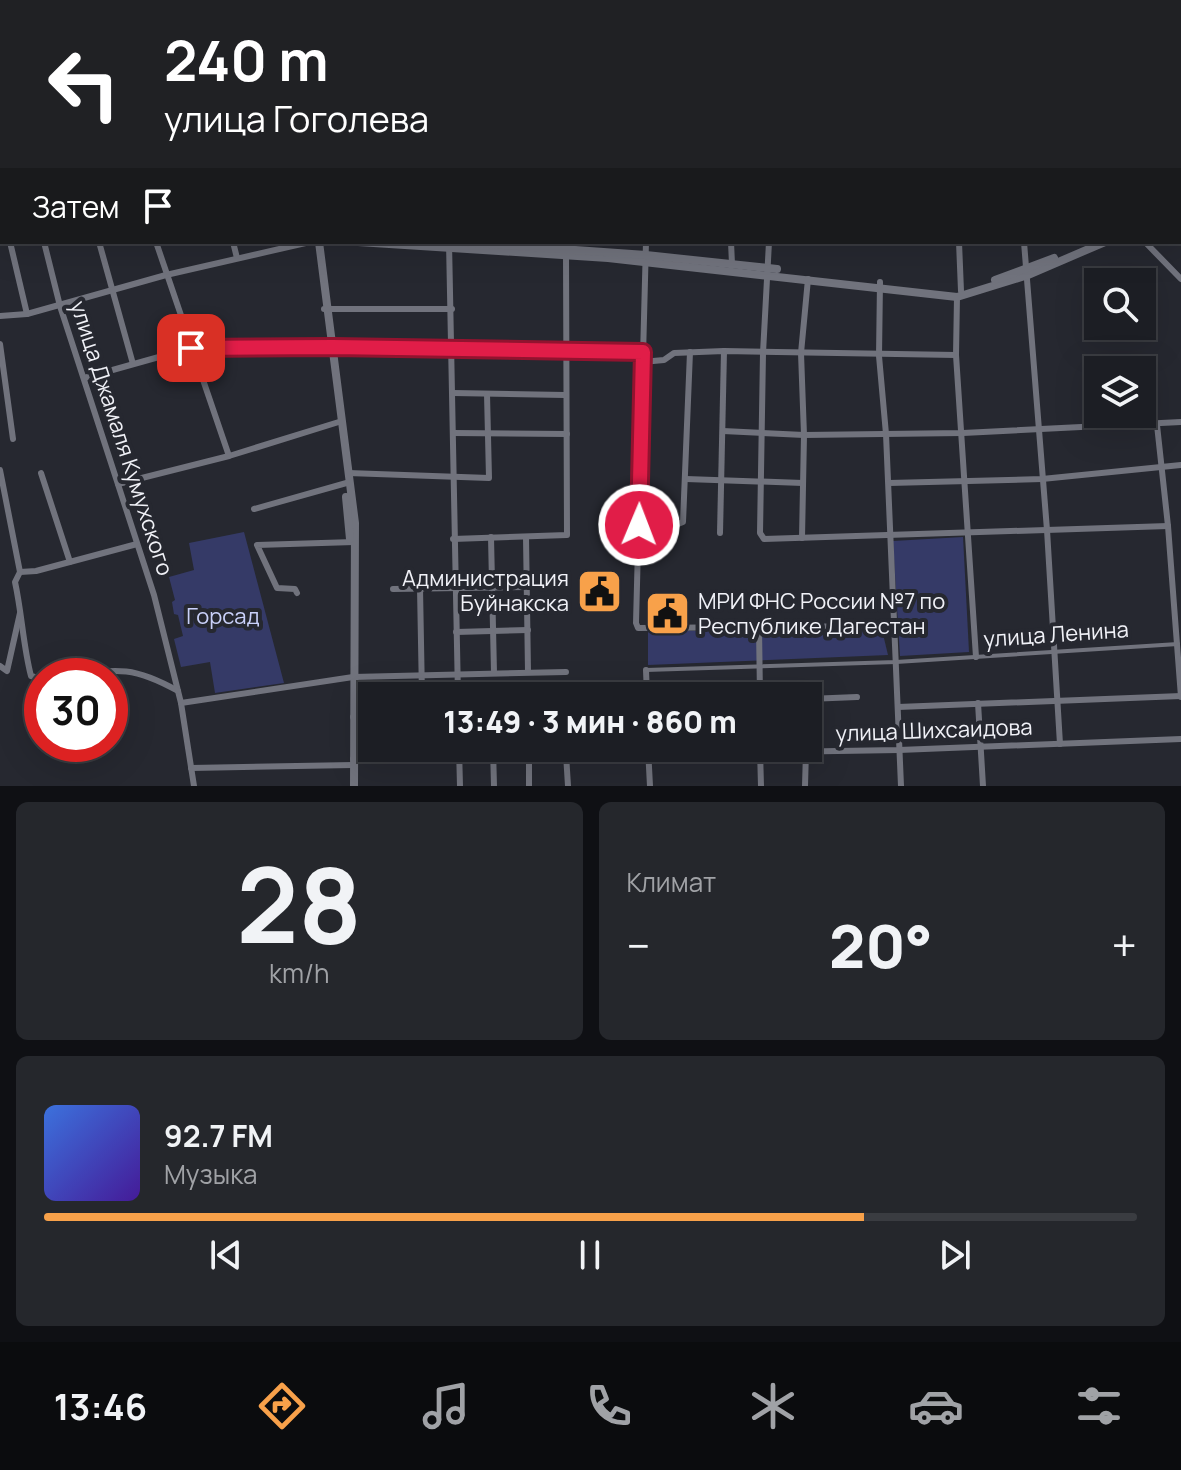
<!DOCTYPE html>
<html lang="ru">
<meta charset="utf-8">
<style>
:root{--surface:#1c1e24;--page:#25272c;--text:#f1f3f6;--muted:#a0a2a6;--line:#3a3c41;--accent:#f8a14a}
body{margin:0;font-family:Manrope,sans-serif;background:var(--page);color:var(--text);height:100vh;display:flex;flex-direction:column;font-size:30px;white-space:nowrap}
*{box-sizing:border-box;margin:0}
p{font-size:26px;color:var(--muted)}
.icon{flex:none;width:44px;height:44px;fill:none;stroke:currentColor;stroke-width:2;stroke-linecap:round;stroke-linejoin:round}
.map{position:relative;height:786px;overflow:hidden}
.side{display:flex;flex-direction:column;gap:16px;padding:16px;background:#0f1014;flex:1}
.side>*{flex:none}
.hud{position:absolute;left:0px;top:0px;width:1182px;height:244px;box-shadow:0 8px 32px #0002,0 0 0 2px var(--line);background:#202124;color:#fff;overflow:hidden}
.fabs{position:absolute;left:1084px;top:268px;display:grid;gap:16px}
.fabs a{display:grid;place-items:center;width:72px;height:72px;border-radius:0px;background:var(--surface);box-shadow:0 8px 32px #0002,0 0 0 2px var(--line);font-size:40px}
.speed{position:absolute;left:24px;top:658px;display:flex;gap:16px;font-size:40px;font-weight:700;text-align:center}
.speed>*{display:grid;place-content:center;width:104px;height:104px;border-radius:50%;background:var(--surface);box-shadow:0 8px 32px #0002,0 0 0 2px var(--line);line-height:1}
.speed .limit{border:12px solid #d22;background:#fff;color:#111}
.pin{position:absolute;display:grid;place-items:center;width:68px;height:68px;color:#fff;margin:-34px;border-radius:16px;box-shadow:0 4px 12px #0006}
.me{position:absolute;width:88px;margin:-44px;rotate:1deg;stroke-linejoin:round;filter:drop-shadow(0 0 6px #0008)}
.turn{display:flex;align-items:center;gap:28px;height:168px;padding:0 32px;font-size:36px}
.turn .icon{width:104px;height:104px;stroke-width:2.5}
.turn b{display:block;font-size:56px;line-height:68px}
.then{display:flex;align-items:center;height:76px;padding:0 32px;background:#0003;gap:16px;font-size:30px}
.big{font-size:60px;font-weight:800;line-height:1.1}
.side .card{flex:1;display:flex;flex-direction:column;justify-content:center;gap:12px;min-width:0;padding:0 28px;border-radius:12px;background:var(--page)}
.side .dial{align-items:center;gap:0}
.dial b{font-size:104px;line-height:1}
.song{display:flex;align-items:center;gap:24px}
.cover{width:96px;height:96px;border-radius:12px;background:linear-gradient(135deg,hsl(220 70% 55%),hsl(260 70% 35%))}
.played{height:8px;border-radius:4px;background:linear-gradient(90deg,var(--accent) 75%,var(--line) 75%)}
.keys{display:flex;justify-content:space-around;direction:ltr}
.heat{display:flex;justify-content:space-between;align-items:center;font-size:44px;direction:ltr}
.side .tiles{flex:1;display:grid;gap:16px;grid-template-columns:1fr 1fr}
.card:last-child{grid-column:span 2}
.trip{position:absolute;left:358px;top:682px;width:464px;height:80px;border-radius:0px;background:var(--surface);box-shadow:0 8px 32px #0002,0 0 0 2px var(--line);font-weight:800;line-height:80px;text-align:center}
.menu{display:flex;height:128px;justify-content:space-around;align-items:center;background:#0b0c0e;color:var(--muted)}
.menu .icon{width:56px;height:56px}
.menu .selected{color:var(--accent)}
.menu b{font-size:36px;color:var(--text)}
.map>svg:first-child{display:block}
.green{fill:#353a67}
.lines{fill:none;stroke-linecap:round;stroke-linejoin:round}
.pedestrian{stroke:#71737d;stroke-width:4}
.minor{stroke:#71737d;stroke-width:6}
.secondary{stroke:#71737d;stroke-width:8}
.rail-casing{stroke:#82848b;stroke-width:5}
.rail{stroke:#262830;stroke-width:2;stroke-dasharray:6;stroke-linecap:butt}
.route-casing{stroke:#92132f;stroke-width:20}
.route{stroke:#e11d48;stroke-width:14}
.labels{text-anchor:middle;dominant-baseline:central;stroke-width:8;stroke-linejoin:round;paint-order:stroke}
.street-label{font-size:22px;fill:#f0f1f7;stroke:#262830}
.poi-label{font-size:22px;fill:#f0f1f7;stroke:#262830;text-anchor:end}
.park-label{font-size:22px;fill:#cad1fa;stroke:#262830}
</style>
<div class="map">
<svg width="1181" height="786" viewBox="0 0 1181 786">
<rect width="100%" height="100%" fill="#262830"/>
<!-- green -->
<g class="green">
<path d="M244 532 284 683 215 693 210 662 181 667 174 639 183 636 178 615 174 614 172 602 175 600 169 577 194 570 189 543Z"/>
<path d="M963 537 969 652 900 656 893 541Z"/>
<path d="M882 630 888 655 648 665V631Z"/>
</g>
<g class="lines">
<!-- pedestrian -->
<path class="pedestrian" d="M646 670 896 662 1178 644"/>
<!-- minor -->
<g class="minor">
<path d="M85 0 86 2"/>
<path d="M643 0 644 2"/>
<path d="M1051 0 1053 2"/>
<path d="M41 2 55 0"/>
<path d="M613 2 615 0"/>
<path d="M688 2 691 0"/>
<path d="M739 2V0"/>
<path d="M782 2V0"/>
<path d="M847 2 848 0"/>
<path d="M0 11H2"/>
<path d="M0 64 2 72"/>
<path d="M0 97H2"/>
<path d="M1180 119 1181 120"/>
<path d="M0 202 2 210"/>
<path d="M10 242 27 314"/>
<path d="M44 242 60 306 154 595 181 703 194 786"/>
<path d="M99 242 133 364"/>
<path d="M156 242 229 456"/>
<path d="M233 242 237 258"/>
<path d="M449 242 458 696"/>
<path d="M646 242 636 623 638 628 894 626"/>
<path d="M731 242 732 264"/>
<path d="M769 242 763 353 760 533 764 539 1168 526"/>
<path d="M959 242 961 291"/>
<path d="M1024 242 1047 530 1060 744"/>
<path d="M1145 242 1181 279"/>
<path d="M880 282 879 356 886 434 901 786"/>
<path d="M957 297 956 355 976 657"/>
<path d="M324 309H452"/>
<path d="M0 316 27 314 166 275 310 242"/>
<path d="M0 344 13 439"/>
<path d="M642 362 664 360 674 353 724 351 956 355"/>
<path d="M84 378 191 348 333 347 643 352"/>
<path d="M453 393 565 395"/>
<path d="M1157 425 1168 526 1181 697"/>
<path d="M723 431 804 435 963 433 1181 422"/>
<path d="M453 433 567 434"/>
<path d="M0 470 20 572"/>
<path d="M41 473 70 562"/>
<path d="M348 473 489 478 487 394"/>
<path d="M686 479 803 483"/>
<path d="M889 483 1042 479 1181 465"/>
<path d="M118 484 229 456 342 421"/>
<path d="M254 509 350 482"/>
<path d="M639 525 678 524 683 522 690 352"/>
<path d="M720 533 724 351"/>
<path d="M491 537 494 673"/>
<path d="M526 537 528 672"/>
<path d="M802 538 804 435 801 353 808 279"/>
<path d="M453 539 567 535 566 255"/>
<path d="M20 572 36 571 137 544"/>
<path d="M20 572 15 582C22 614 23 645 31 676L42 679"/>
<path d="M420 588 422 696"/>
<path d="M393 589 527 587"/>
<path d="M297 593 295 589 277 588 257 545 354 542"/>
<path d="M759 628 760 696"/>
<path d="M456 632 528 630"/>
<path d="M0 666 7 671 20 613"/>
<path d="M646 670 647 696"/>
<path d="M70 676C119 668 135 667 178 691"/>
<path d="M808 699 857 697"/>
<path d="M181 703 353 677 566 672"/>
<path d="M978 703 983 786"/>
<path d="M898 707 1181 696"/>
<path d="M353 717 372 716"/>
<path d="M459 748 460 786"/>
<path d="M493 748 494 786"/>
<path d="M648 748 650 786"/>
<path d="M760 750 761 786"/>
<path d="M566 754 568 786"/>
<path d="M529 755V786"/>
<path d="M353 759 899 750 1181 739"/>
<path d="M191 768 353 765"/>
<path d="M805 786 806 751"/>
</g>
<!-- secondary -->
<g class="secondary">
<path d="M279 0 280 2"/>
<path d="M1180 164 1181 163"/>
<path d="M1180 174 1181 173"/>
<path d="M319 242 355 523 354 786"/>
<path d="M358 242 608 258 957 297 1028 275 1105 242"/>
<path d="M462 242 646 255 777 269"/>
<path d="M995 280 1054 258"/>
<path d="M346 497 350 539"/>
</g>
<defs>
<g id="rail">
<path d="M530 2 531 0"/>
<path d="M551 2 553 0"/>
<path d="M566 2 569 0"/>
</g>
</defs>
<!-- rail casing -->
<use href="#rail" class="rail-casing"/>
<!-- rail -->
<use href="#rail" class="rail"/>
</g>
<g class="lines">
<defs>
<path id="route" d="M191 348 333 347 643 352 639 525"/>
</defs>
<!-- route casing -->
<use href="#route" class="route-casing"/>
<!-- route -->
<use href="#route" class="route"/>
</g>
<!-- icons -->
<defs>
<symbol id="civic-square" viewBox="-11 -11 22 22"><rect x="-9" y="-9" width="18" height="18" rx="4" fill="#f8a14a" stroke="#262830"/><path d="M-.6-6.5H3V-4.5H.6V-3L4-1V1h2V6H-6V1h2V-1L-.6-3ZM-1.2 2.5V6h2.4V2.5Z" fill="#111"/></symbol>
</defs>
<g fill-rule="evenodd">
<use href="#civic-square" x="574" y="566" width="51" height="51"/>
<use href="#civic-square" x="642" y="588" width="51" height="51"/>
</g>
<g class="labels">
<!-- street labels -->
<g class="street-label">
<text transform="translate(122 438) rotate(72)">улица Джамаля Кумухского</text>
<text transform="translate(1056 634) rotate(-4)">улица Ленина</text>
<text transform="translate(934 730) rotate(-2)">улица Шихсаидова</text>
</g>
<!-- poi labels -->
<g class="poi-label">
<text x="569" y="578">Администрация<tspan x="569" dy="25">Буйнакска</tspan></text>
<text x="698" y="601" text-anchor="start">МРИ ФНС России №7 по<tspan x="698" dy="25">Республике Дагестан</tspan></text>
</g>
<!-- park labels -->
<g class="park-label">
<text x="223" y="616">Горсад</text>
</g>
</g>
</svg>
<div class="fabs">
<a><svg class="icon" aria-label="search" viewBox="0 0 24 24"><circle cx="10" cy="10" r="6"/><path d="M15 15l6 6"/></svg></a>
<a><svg class="icon" aria-label="layers" viewBox="0 0 24 24"><path d="M12 4l9 5-9 5-9-5zM3 14l9 5 9-5"/></svg></a>
</div>
<div class="speed"><div class="limit">30</div></div>
<div class="pin" style="left:191px;top:348px;background:#d93025"><svg class="icon" aria-label="arrive" viewBox="0 0 24 24"><path d="M6 21V4h12l-3 4 3 4H6"/></svg></div>
<svg class="me" style="left:639px;top:525px" viewBox="-20 -20 40 40"><circle r="17" fill="#e11d48" stroke="#fff" stroke-width="3"/><path d="M0-11L8 9 0 5-8 9z" fill="#fff"/></svg>
<div class="trip">13:49 · 3 мин · 860 m</div>
<div class="hud">
<div class="turn"><svg class="icon" aria-label="left" viewBox="0 0 24 24"><path d="M17 20v-9H6M10 6l-5 5 5 5"/></svg><div><b>240 m</b>улица Гоголева</div></div>
<div class="then">Затем<svg class="icon" aria-label="arrive" viewBox="0 0 24 24"><path d="M6 21V4h12l-3 4 3 4H6"/></svg></div>
</div>
</div>
<section class="side">
<div class="tiles">
<div class="card dial"><b>28</b><p>km/h</p></div>
<div class="card"><p>Климат</p>
<div class="heat"><a>−</a><b class="big">20°</b><a>+</a></div>
</div>
<div class="card">
<div class="song"><i class="cover"></i><div><b>92.7 FM</b><p>Музыка</p></div></div>
<div class="played"></div>
<div class="keys"><svg class="icon" aria-label="previous" viewBox="0 0 24 24"><path d="M18 5L8 12l10 7zM5 5v14"/></svg><svg class="icon" aria-label="pause" viewBox="0 0 24 24"><path d="M8 5v14M16 5v14"/></svg><svg class="icon" aria-label="next" viewBox="0 0 24 24"><path d="M6 5l10 7-10 7zM19 5v14"/></svg></div>
</div>
</div>
</section>
<nav class="menu">
<b>13:46</b>
<svg class="icon selected" aria-label="directions" viewBox="0 0 24 24"><path d="M12 3l9 9-9 9-9-9zM9 14v-3h6M13 9l2 2-2 2"/></svg>
<svg class="icon" aria-label="music" viewBox="0 0 24 24"><path d="M9 18V5l10-2v13"/><circle cx="6" cy="18" r="3"/><circle cx="16" cy="16" r="3"/></svg>
<svg class="icon" aria-label="phone" viewBox="0 0 24 24"><path d="M5 4h4l2 5-3 2q2 4 5 5l2-3 5 2v4C11 20 4 13 5 4z"/></svg>
<svg class="icon" aria-label="climate" viewBox="0 0 24 24"><path d="M12 3v18M4 7l16 10M4 17L20 7"/></svg>
<svg class="icon" aria-label="car" viewBox="0 0 24 24"><path d="M5 17H2v-5l4-1 3-4h7l3 4 3 1v5h-3M9 17h6M6 11h13"/><circle cx="7" cy="17" r="2"/><circle cx="17" cy="17" r="2"/></svg>
<svg class="icon" aria-label="filters" viewBox="0 0 24 24"><path d="M4 7h16M4 17h16"/><circle cx="9" cy="7" r="2"/><circle cx="15" cy="17" r="2"/></svg>
</nav>
